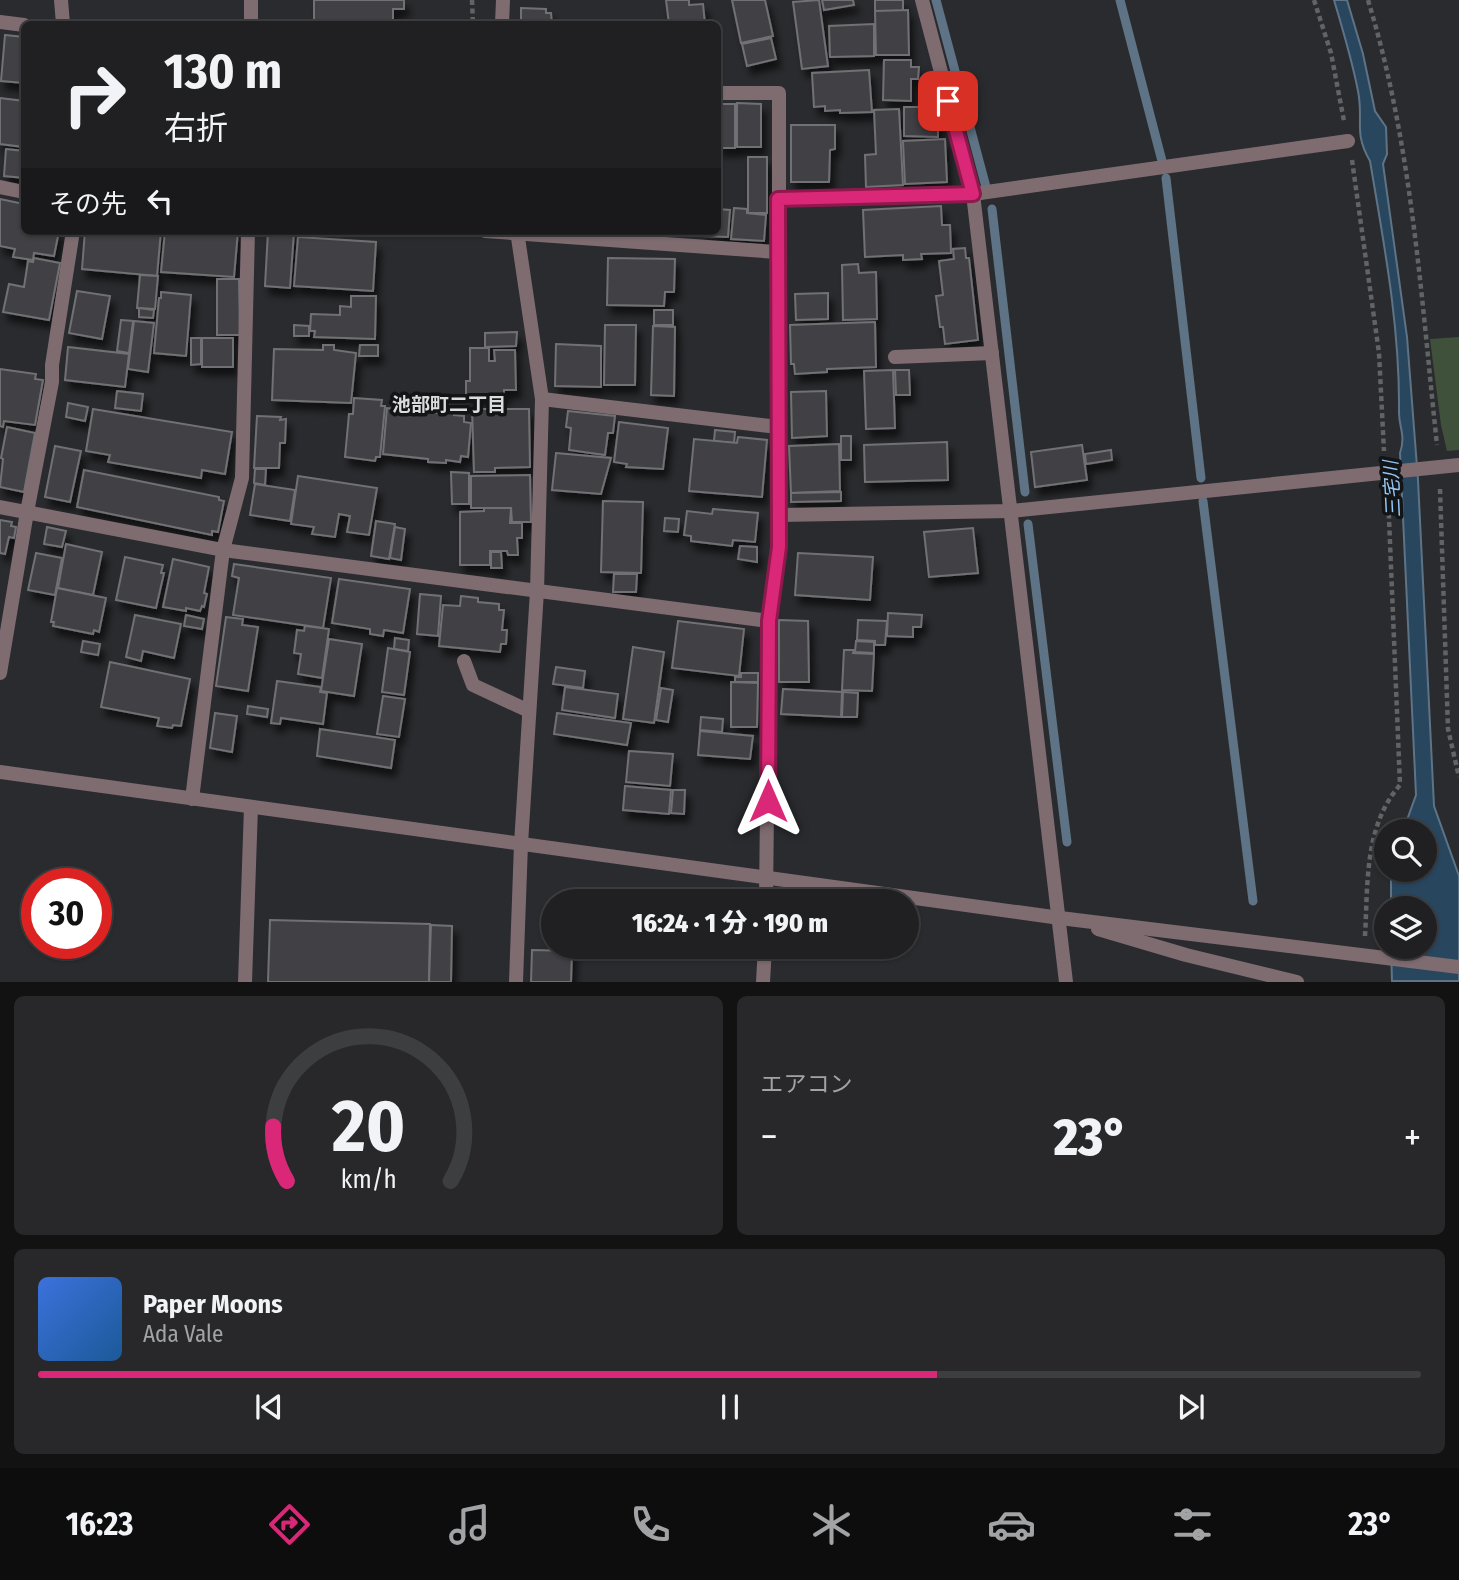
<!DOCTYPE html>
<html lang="ja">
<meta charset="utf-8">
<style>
:root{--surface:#202022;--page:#28282a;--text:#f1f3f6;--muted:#a2a3a5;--line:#3d3e40;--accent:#db2777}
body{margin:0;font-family:"Fira Sans Condensed","Noto Sans JP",sans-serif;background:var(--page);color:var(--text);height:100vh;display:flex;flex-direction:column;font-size:26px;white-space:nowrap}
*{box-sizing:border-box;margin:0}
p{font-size:23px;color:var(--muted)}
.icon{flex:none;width:38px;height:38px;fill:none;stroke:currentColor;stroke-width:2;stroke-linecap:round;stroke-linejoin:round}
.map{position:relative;height:982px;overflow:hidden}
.details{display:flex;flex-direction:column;gap:14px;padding:14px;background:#121213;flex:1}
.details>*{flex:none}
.top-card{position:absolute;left:21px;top:21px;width:700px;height:214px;border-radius:10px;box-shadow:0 2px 5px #0004,0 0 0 2px var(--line);background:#202022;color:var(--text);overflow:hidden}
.tools{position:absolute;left:1374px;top:819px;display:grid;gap:14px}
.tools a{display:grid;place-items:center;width:63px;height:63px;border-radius:50%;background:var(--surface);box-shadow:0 2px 5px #0004,0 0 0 2px var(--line);font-size:35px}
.speed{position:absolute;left:21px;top:868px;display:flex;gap:14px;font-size:35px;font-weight:700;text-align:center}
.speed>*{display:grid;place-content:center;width:91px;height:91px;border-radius:50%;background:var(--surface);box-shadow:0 2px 5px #0004,0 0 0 2px var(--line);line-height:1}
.speed .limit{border:10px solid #d22;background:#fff;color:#111}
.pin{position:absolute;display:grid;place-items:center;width:60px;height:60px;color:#fff;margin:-30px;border-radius:14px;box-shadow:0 4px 10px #0006}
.me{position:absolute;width:77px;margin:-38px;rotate:0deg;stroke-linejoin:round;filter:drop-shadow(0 0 5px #0008)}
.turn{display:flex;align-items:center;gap:24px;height:147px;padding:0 28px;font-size:32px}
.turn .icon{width:91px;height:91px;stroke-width:2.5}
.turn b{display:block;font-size:49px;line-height:60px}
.then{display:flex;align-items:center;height:66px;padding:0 28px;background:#0003;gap:14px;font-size:26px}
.big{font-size:52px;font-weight:800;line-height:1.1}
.details .widget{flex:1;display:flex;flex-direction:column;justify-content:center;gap:10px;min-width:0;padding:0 24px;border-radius:10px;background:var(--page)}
.details .dial{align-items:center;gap:0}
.dial svg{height:182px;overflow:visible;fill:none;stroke:var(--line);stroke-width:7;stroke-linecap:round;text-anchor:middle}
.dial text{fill:var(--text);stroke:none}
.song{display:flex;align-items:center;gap:21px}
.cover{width:84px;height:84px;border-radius:10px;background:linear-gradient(135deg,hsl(220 70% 55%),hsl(210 70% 35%))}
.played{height:7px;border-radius:4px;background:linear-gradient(90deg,var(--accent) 65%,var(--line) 65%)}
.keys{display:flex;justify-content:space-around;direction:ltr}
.heat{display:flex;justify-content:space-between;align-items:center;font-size:38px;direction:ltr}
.details .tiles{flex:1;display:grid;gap:14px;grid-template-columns:1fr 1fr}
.widget:last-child{grid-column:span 2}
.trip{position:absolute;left:541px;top:889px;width:378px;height:70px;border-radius:35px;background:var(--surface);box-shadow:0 2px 5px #0004,0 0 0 2px var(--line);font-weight:800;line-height:70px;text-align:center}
.menu{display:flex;height:112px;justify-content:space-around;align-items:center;background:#0d0d0e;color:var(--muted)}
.menu .icon{width:49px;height:49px}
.menu .on{color:var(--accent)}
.menu b{font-size:32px;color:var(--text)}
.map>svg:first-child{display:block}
.green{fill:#40513b}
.water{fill:#29465f;stroke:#5e7385;stroke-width:2}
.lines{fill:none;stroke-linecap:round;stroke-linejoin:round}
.stream{stroke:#5e7385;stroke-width:9}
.building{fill:#414144;stroke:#717174;stroke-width:2;filter:url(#shadow)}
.path{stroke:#626365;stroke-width:4.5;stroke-dasharray:5 3.5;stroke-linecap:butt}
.service{stroke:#7f6c71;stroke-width:14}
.minor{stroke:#7f6c71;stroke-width:14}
.tertiary{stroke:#7f6c71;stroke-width:14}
.route-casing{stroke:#8e194d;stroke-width:18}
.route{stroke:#db2777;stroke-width:12}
.labels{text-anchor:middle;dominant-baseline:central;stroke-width:7;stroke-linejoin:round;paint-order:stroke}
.neighbourhood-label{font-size:19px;font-weight:bold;fill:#dbdcdd;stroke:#131415}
.water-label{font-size:19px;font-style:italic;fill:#94c8f6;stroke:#131415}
</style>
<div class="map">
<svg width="1459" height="982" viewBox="0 0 1459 982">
<defs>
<filter id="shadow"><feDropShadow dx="4.5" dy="8" stdDeviation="3.5" flood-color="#0009"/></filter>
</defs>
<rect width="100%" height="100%" fill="#2a2b2e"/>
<!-- green -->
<path class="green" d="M1459 337V450L1447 451 1441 425 1430 339Z"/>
<!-- water -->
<path class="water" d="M1334 0H1347L1363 54 1375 111 1386 127 1387 154 1383 164 1407 337 1418 480 1434 806 1459 876V981H1392L1391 947H1424V908H1391V870H1424V831H1403L1416 795 1400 453C1406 435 1399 428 1399 412 1400 327 1384 244 1370 161 1353 132 1364 121 1358 91 1352 60 1343 30 1334 0Z"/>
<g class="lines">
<!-- stream -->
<g class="stream">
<path d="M936 0 986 187"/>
<path d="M1120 0 1162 161"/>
<path d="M1166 178 1201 478"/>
<path d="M992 209 1025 492"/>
<path d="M1203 501 1253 901"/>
<path d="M1028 524 1067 842"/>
</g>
</g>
<!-- building -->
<g class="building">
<path d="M314 0H404V9H393V24H314Z"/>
<path d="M666 0H689V5L703 4 705 24H669Z"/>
<path d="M732 0H765L773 36 741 43Z"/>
<path d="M819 0 828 66 802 69 793 2Z"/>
<path d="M822 0H853L854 5 824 10Z"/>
<rect x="875" y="0" width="28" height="11"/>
<path d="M521 8 546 9V13H551L552 24H521Z"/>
<path d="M908 10 909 55H876L875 11Z"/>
<path d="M874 24V56L830 57 829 26Z"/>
<path d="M5 35 24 37V83L1 81Z"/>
<path d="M771 38 776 59 747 66 742 44Z"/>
<path d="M884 60H911V67H919L918 79H911V101L883 100Z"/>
<path d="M869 70 872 112 840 113V110L825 111V106L814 107 812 73Z"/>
<path d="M0 98 24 101V147L0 144Z"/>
<path d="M737 103 761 104V147H737Z"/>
<rect x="718" y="104" width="17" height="44"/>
<path d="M904 107H938V137L904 136Z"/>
<path d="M899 109 903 185 866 187 865 155 876 154 874 110Z"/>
<path d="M791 125H835V149L830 150 829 182H791Z"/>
<path d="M945 139 947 182 905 184 903 141Z"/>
<path d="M6 149 24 151V178L4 176Z"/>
<rect x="748" y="157" width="19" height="56"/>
<path d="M0 199 24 204V231H59L54 256 34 253 33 260 13 257 15 249 0 246Z"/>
<path d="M941 206 942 225H950L951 253 921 254 922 259 903 260V255L865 257 863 210Z"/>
<path d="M734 208 747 209V213L766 215 764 241 731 239Z"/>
<path d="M718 209 730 210 728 237 702 236V231H718Z"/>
<path d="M85 231H161L157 276 82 269Z"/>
<path d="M165 231H238L234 277 161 272Z"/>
<path d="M268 231 294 232 290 288 265 286Z"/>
<path d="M298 237 376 242 373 291 294 286Z"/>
<path d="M965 248 966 258H969L978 340 945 344 943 327H940L936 296 943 295 939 261 954 259 953 249Z"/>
<path d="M34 258 60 263 49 320 3 312 9 284 24 287 28 261 33 262Z"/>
<path d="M608 258 675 259 674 292H665L664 306 607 305Z"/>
<path d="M858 264 859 273 876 272 877 319 843 320 842 265Z"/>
<path d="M140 275 158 276 155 309 137 308Z"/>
<path d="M217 279H239L240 335H217Z"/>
<path d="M77 291 110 296 102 339 69 333Z"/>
<path d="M161 292 191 295 186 356 154 353 159 298H161Z"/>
<path d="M828 293V319L796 320 795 294Z"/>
<path d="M351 296H376L375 339 314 337 315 331H310L311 314 340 315V306L351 307Z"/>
<path d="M139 308 154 310 153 318 139 317Z"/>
<rect x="654" y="310" width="19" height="15"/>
<path d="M121 320 133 321 129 353 117 351Z"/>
<path d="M134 321 154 323 148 372 128 369Z"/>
<path d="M875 322 876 367 827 369V372L795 374 794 364H791L790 325Z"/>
<path d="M294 325 309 326V336H294Z"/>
<path d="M605 325H636L635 385H604Z"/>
<path d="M653 326 675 327 674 396 651 395Z"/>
<path d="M517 332 516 346 485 347V333Z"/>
<path d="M191 338H201V364L191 365Z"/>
<rect x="202" y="338" width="31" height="29"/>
<path d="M556 344 601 346V387L555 386Z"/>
<path d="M323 345H334V350L356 353 351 403 272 400 274 349 323 350Z"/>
<path d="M360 345H378V356H359Z"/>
<path d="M68 347 129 354 125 387 65 380Z"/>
<path d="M470 348H489V361H495L494 350H515L516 390H504V398L466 396V381H470Z"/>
<path d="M0 369 36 374 35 379 43 380 35 425 4 421 3 427 0 426Z"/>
<path d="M893 370 895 428 866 429 864 371Z"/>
<path d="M895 370H909L910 395H896Z"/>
<path d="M117 391 143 394 141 411 115 408Z"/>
<path d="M826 391 827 436 792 438 791 392Z"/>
<path d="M354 398 382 400 381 406H385L380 457H376L375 461 345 457 349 414H353Z"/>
<path d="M68 403 88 407 85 421 66 417Z"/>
<path d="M442 404 449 405V409L454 410V415L464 416V422L471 423 468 457 461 456 460 462 446 460V463L428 462V459L383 454 387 408 438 413Z"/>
<path d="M93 409 232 432 225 474 202 470 201 478 108 462 110 455 86 451Z"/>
<path d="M472 409H529L530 467 495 468V472H474Z"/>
<path d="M568 411 615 416 613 433H608L605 455 569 450 571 428 566 427Z"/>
<path d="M257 416 281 417 280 420 286 419 285 443H280L279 468H254Z"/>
<path d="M619 422 668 428 663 469 626 467 627 464 614 462Z"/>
<path d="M7 427 35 433 24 492 0 487 3 459 1 458Z"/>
<path d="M715 430 735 432 734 443 714 441Z"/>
<rect x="841" y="436" width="10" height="24"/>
<path d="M738 437 767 440 762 497 689 491 694 439 737 443Z"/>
<path d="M947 442 948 480 865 482 864 445Z"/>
<path d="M839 444 840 491 791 493 789 446Z"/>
<path d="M1082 445 1087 480 1035 487 1031 452Z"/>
<path d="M55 446 81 451 70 502 45 497Z"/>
<path d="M1111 450 1112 460 1086 464 1085 454Z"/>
<path d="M556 453 611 458 601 494 552 490Z"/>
<path d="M255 469H266L265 485 254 483Z"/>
<path d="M84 470 219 497V500L224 501 218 532 212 531V535L77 507Z"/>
<path d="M451 472 469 473V504H452Z"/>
<path d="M530 475 531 522H512L511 508H471V476Z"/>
<path d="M298 476 377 488 369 535 347 532 350 516 339 514 335 537 312 534 314 527 291 524Z"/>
<path d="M255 484 295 490 290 521 250 515Z"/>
<path d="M841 492V501L791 502V493Z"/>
<path d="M603 501 643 502 641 573 601 572Z"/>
<path d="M484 508H511L510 523H522V538H517L518 555H508L507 551H490V565H460V512L484 511Z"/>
<path d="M713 509 758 513 755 542 733 540 732 546 691 541V536L684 535 687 511 712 514Z"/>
<path d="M665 518 679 519 678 532 664 531Z"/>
<path d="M0 520 12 522 11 526 16 527 14 538 9 537 5 554 0 553Z"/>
<path d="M376 521 395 524 389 559 371 556Z"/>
<path d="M47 527 66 531 62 547 44 544Z"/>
<path d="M395 527 405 529 401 560 390 558Z"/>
<path d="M973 528 978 573 929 577 924 532Z"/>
<path d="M66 544 102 552 93 595 58 588Z"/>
<path d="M740 546 757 547V562L738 559Z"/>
<path d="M491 552H501L502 568H491Z"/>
<path d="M36 553 62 558 55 595 28 590Z"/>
<path d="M798 553 873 557 870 600 795 595Z"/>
<path d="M125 557 163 565 161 573H164L156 608 116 600Z"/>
<path d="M173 559 209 567 204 593 207 594 204 607 202 606 200 611 186 608V611L163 607Z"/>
<path d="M234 564 331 578 323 628 233 615 239 578 232 576Z"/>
<path d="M614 574H637L636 592H613Z"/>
<path d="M339 579 410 589 403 633 384 630 383 636 370 634V629L332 623Z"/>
<path d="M57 588 106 598 99 632 94 630 93 634 53 626 54 622H51Z"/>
<path d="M420 594 441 596 438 636 417 634Z"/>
<path d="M461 596 478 598V602L499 604V610H504L502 630H507L506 644H501L500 652 439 646 443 605 460 606Z"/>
<path d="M888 613 922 615 921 627H913V637L887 636Z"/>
<path d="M135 615 181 624 174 658 143 651 141 661 126 657Z"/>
<path d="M186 615 204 619 202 629 184 626Z"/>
<path d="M226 617 243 619 242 625 258 627 248 691 216 686Z"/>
<path d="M779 620 808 621 809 682H779Z"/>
<path d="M858 620 887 621 885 645H875V641L857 640Z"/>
<path d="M678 621 744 629 739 676 672 668Z"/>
<path d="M305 626 329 629 322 678 298 674 301 654 294 653 297 630 304 631Z"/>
<path d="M395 638 409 640 408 651 394 649Z"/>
<path d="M329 639 362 644 354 696 321 691Z"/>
<path d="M83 641 100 644 98 655 81 652Z"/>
<path d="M856 641 874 642V653L855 652Z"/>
<path d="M633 647 664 652 654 723 623 719Z"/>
<path d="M388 648 410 652 404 695 382 692Z"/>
<path d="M844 650H854L853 653 874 654 872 691 842 690Z"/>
<path d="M110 662 190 679 181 726 173 725 172 728 157 726 159 718 101 707Z"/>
<path d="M556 667 585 671 583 688 553 684Z"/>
<path d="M741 673H758V682H735V677H741Z"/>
<path d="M277 681 321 687 320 692 327 693 323 724 281 718 280 724 271 723Z"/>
<path d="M731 682 758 683 757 727H731Z"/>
<path d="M565 687 618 694 615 718 562 710Z"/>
<path d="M661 688 673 690 668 722 656 720Z"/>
<path d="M783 689 842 692 841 717 781 714Z"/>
<path d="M843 692 858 693 857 717H842Z"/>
<path d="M383 696 405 699 399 737 377 734Z"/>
<path d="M248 706 268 709 267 717 247 714Z"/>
<path d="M215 713 237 716 232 752 210 748Z"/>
<path d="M557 713 631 723 627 745 554 734Z"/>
<path d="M701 717 723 719 722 732 700 730Z"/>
<path d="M320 729 395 740 391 768 317 756Z"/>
<path d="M700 731 753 736 750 759 698 755Z"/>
<path d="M629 751 673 754 670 786 626 782Z"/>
<path d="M625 786 671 790 669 814 623 810Z"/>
<path d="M673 790H685L684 814 671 813Z"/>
<path d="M270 920 430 924 429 982H268Z"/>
<path d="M431 925 452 926 451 982H429Z"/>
<path d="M532 950 572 951 571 982H531Z"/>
</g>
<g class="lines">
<!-- path -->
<g class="path">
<path d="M472 0 473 24"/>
<path d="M1314 0 1331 53 1344 121"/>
<path d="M1368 0C1412 144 1421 296 1437 445"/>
<path d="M1352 160 1379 353 1384 451"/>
<path d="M1440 489 1448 729 1459 777"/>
<path d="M1365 936C1368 884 1364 826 1400 785L1388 494"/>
</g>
<!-- service -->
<g class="service">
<path d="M895 357 992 353"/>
<path d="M464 661 473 685 529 711"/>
</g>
<!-- minor -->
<g class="minor">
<path d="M61 0 63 24"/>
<path d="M922 0 973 194 1066 982"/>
<path d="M0 22 24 25"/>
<path d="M251 24V0"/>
<path d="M502 24 503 0"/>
<path d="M718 93H779V547L769 621 766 901"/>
<path d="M0 187 24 192"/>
<path d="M778 199 973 194 1348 141"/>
<path d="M485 231 777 252"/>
<path d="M542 399 778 427"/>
<path d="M0 507 223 550 769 621"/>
<path d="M779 515 1011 511 1459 465"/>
<path d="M0 673 27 512 52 382V365L73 231"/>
<path d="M192 799 223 550 242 478 248 231"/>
<path d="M245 982 251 807"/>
<path d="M516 982 521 844 537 591 542 399 517 231"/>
<path d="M763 982 765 947"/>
</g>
<!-- tertiary -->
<g class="tertiary">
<path d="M0 772 1060 918 1459 967"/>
<path d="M1098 929 1186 955 1297 982"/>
</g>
</g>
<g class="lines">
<defs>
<path id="route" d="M768 801 769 621 779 547 778 199 973 194 948 101"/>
</defs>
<!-- route casing -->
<use href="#route" class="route-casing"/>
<!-- route -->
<use href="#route" class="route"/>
</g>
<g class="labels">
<!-- neighbourhood labels -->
<g class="neighbourhood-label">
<text x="449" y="404">池部町二丁目</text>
</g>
<!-- water labels -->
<g class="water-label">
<text transform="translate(1392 489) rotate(-93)">三宅川</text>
</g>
</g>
</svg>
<div class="tools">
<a><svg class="icon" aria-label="search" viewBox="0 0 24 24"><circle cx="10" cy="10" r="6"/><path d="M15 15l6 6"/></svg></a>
<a><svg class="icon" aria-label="layers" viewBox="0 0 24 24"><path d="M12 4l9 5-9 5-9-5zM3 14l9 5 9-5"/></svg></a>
</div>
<div class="speed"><div class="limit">30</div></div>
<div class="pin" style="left:948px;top:101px;background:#d93025"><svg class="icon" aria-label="arrive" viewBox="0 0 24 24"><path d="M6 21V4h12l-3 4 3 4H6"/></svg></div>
<svg class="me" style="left:768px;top:801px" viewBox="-20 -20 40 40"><path d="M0-17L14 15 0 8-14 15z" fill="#db2777" stroke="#fff" stroke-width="4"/></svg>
<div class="trip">16:24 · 1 分 · 190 m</div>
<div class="top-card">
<div class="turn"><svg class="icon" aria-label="right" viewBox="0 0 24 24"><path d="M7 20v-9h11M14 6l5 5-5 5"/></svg><div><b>130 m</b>右折</div></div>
<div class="then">その先<svg class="icon" aria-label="left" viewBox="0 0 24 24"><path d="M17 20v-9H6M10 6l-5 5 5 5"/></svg></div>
</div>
</div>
<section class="details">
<div class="tiles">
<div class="widget dial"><svg viewBox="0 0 100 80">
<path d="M14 69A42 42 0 1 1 86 69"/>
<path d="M14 69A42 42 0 0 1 8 45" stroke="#db2777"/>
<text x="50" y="56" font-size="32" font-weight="700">20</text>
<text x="50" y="72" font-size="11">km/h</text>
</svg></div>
<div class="widget"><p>エアコン</p>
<div class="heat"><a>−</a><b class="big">23°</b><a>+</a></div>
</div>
<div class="widget">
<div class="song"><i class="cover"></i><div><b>Paper Moons</b><p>Ada Vale</p></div></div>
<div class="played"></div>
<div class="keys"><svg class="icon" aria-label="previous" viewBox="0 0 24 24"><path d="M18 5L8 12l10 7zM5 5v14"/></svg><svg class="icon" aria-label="pause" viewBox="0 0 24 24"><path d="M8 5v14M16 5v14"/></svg><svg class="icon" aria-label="next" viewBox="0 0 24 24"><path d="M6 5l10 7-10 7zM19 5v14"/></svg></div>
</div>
</div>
</section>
<nav class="menu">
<b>16:23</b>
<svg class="icon on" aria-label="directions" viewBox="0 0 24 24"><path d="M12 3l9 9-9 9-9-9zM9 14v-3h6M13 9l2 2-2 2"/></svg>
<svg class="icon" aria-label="music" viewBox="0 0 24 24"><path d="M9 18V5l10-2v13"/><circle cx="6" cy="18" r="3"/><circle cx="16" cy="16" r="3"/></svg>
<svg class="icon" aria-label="phone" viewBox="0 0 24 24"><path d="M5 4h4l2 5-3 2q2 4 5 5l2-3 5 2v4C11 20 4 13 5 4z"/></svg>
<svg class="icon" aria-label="climate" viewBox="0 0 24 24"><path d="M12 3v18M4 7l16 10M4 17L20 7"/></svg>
<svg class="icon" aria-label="car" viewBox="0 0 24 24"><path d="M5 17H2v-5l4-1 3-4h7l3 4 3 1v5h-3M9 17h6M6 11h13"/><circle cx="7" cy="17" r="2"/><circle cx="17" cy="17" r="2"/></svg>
<svg class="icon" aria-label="filters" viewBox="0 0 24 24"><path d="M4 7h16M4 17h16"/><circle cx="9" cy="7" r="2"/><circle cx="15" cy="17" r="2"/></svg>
<b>23°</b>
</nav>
